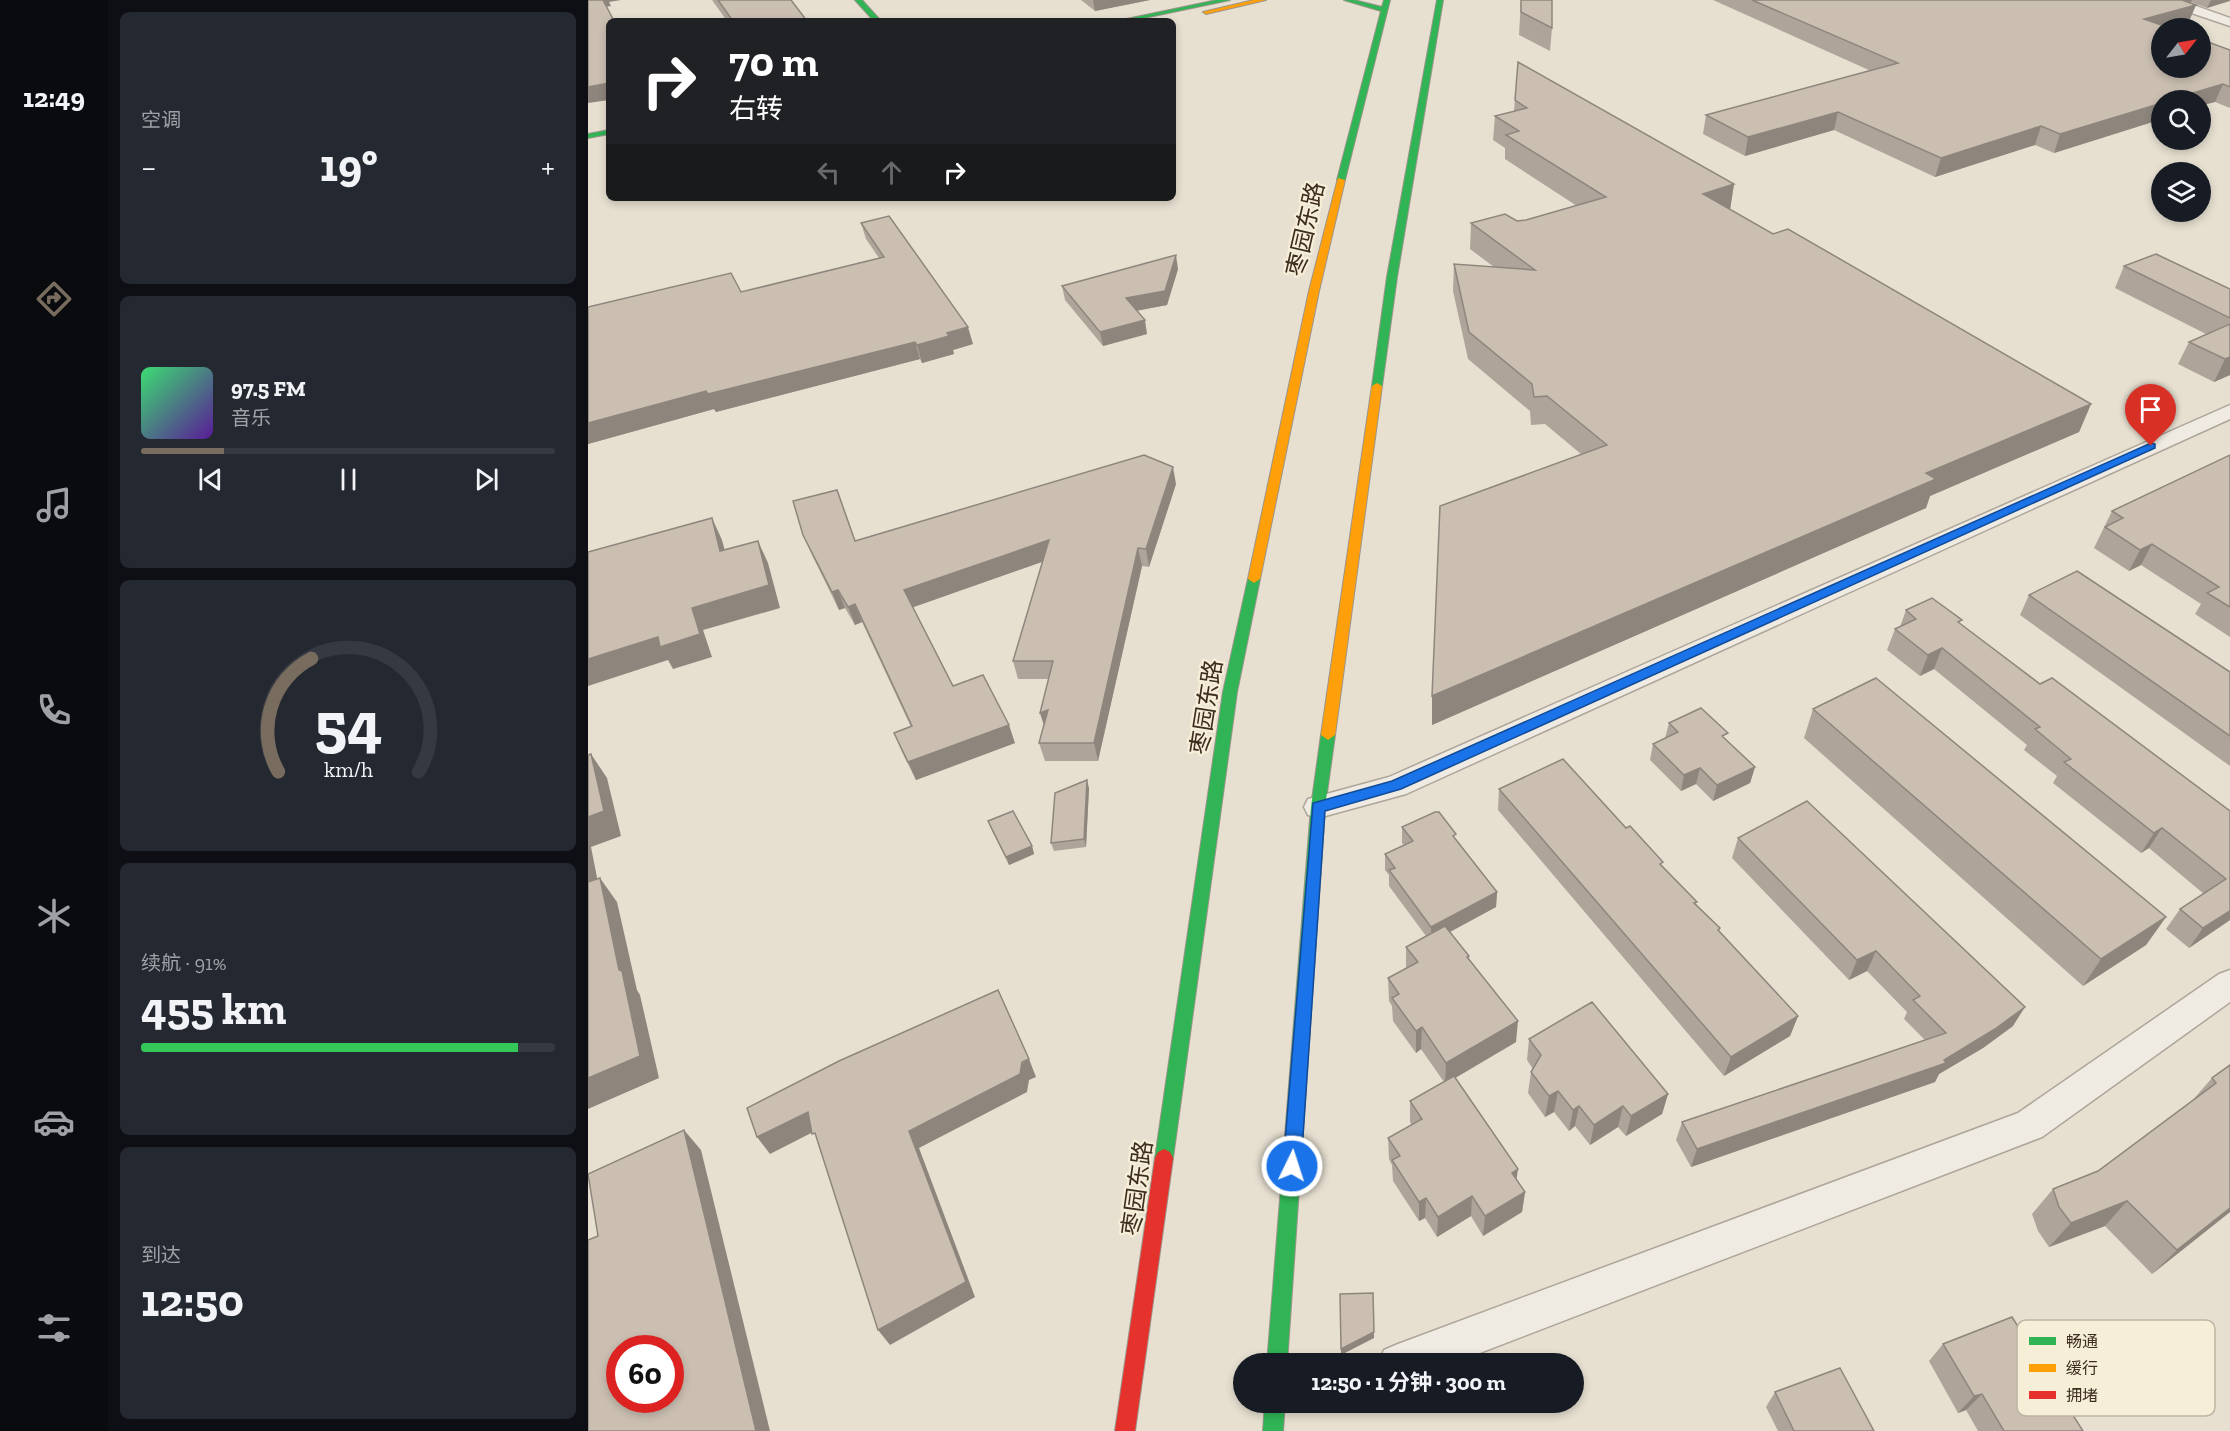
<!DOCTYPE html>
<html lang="zh">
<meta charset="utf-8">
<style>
:root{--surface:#171b24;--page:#242831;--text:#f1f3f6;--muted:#9ea1a6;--line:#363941;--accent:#786c5e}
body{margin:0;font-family:"Zilla Slab","Noto Sans SC",serif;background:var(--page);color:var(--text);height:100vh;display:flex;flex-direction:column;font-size:22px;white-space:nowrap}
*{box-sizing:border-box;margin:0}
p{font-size:20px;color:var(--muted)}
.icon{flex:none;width:33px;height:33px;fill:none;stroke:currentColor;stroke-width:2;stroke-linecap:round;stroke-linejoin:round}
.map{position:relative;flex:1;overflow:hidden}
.sheet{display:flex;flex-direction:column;gap:12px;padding:12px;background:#0d0f14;width:480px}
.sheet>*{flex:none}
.top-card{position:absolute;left:18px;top:18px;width:570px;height:183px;border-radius:9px;box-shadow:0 3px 9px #0003;background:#202124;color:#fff;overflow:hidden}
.needle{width:39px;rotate:59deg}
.controls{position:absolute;left:1563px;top:18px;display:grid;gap:12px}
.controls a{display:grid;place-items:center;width:60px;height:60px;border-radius:50%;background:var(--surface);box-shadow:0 3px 9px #0003;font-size:30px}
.speed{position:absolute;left:18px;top:1335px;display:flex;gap:12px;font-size:30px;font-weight:700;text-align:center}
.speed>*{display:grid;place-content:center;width:78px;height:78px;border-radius:50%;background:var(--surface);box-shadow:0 3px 9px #0003;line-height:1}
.speed .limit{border:9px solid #d22;background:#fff;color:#111}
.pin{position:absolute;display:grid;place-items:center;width:51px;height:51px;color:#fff;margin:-62px -26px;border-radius:50% 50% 50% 0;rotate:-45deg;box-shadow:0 0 6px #0007}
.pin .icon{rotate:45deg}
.me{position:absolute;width:66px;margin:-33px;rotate:4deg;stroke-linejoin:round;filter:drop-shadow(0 0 4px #0008)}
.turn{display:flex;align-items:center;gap:21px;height:126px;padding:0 24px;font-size:27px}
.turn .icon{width:78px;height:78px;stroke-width:2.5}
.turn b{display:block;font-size:42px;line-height:51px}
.lanes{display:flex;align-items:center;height:57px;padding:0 24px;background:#0003;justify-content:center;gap:30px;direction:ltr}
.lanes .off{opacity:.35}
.big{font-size:45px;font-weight:700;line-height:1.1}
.sheet .tile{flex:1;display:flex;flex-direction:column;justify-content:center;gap:9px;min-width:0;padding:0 21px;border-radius:9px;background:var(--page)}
.sheet .dial{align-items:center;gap:0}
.dial svg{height:156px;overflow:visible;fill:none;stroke:var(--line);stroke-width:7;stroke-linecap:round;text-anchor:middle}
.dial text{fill:var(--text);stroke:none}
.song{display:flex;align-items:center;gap:18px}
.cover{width:72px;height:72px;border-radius:9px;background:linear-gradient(135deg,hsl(140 70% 55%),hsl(270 70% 35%))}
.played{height:6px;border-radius:3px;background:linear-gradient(90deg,var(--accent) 20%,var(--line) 20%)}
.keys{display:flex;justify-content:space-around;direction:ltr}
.heat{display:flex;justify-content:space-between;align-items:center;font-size:33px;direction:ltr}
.charge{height:9px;border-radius:4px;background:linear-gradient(90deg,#34c759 91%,var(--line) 0)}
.trip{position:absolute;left:645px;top:1353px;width:351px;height:60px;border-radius:30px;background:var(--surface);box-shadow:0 3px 9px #0003;font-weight:700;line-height:60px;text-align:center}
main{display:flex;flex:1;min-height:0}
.tab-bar{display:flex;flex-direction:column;width:108px;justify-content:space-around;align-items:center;background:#090b0e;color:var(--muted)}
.tab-bar .icon{width:42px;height:42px}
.tab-bar .current{color:var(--accent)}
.tab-bar b{font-size:27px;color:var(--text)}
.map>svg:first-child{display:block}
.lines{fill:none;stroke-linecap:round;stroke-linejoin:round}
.street-casing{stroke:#ada599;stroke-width:3}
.fast-casing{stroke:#9c958a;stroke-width:2}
.slow-casing{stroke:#9c958a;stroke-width:2}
.jam-casing{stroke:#9c958a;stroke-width:2}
.street{fill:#efebe3;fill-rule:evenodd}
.fast{fill:#30b455;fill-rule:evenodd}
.slow{fill:#ff9f0a;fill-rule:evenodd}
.jam{fill:#e5322d;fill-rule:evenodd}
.wall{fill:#afa499}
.shaded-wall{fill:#8e867d}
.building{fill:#cbbfb2;stroke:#8e867d;stroke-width:1.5;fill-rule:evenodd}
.route{fill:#1a73e8;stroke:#114b97;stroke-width:1.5}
.labels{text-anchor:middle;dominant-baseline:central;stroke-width:4.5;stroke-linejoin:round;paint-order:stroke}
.street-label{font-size:24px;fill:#3d2e20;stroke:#f7eed8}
.key{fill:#f7eed8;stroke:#bfb4a1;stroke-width:1.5}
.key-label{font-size:16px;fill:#3d2e20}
</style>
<main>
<nav class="tab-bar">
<b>12:49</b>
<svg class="icon current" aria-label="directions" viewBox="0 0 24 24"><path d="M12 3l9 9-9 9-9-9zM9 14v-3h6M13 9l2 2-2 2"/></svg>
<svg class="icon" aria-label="music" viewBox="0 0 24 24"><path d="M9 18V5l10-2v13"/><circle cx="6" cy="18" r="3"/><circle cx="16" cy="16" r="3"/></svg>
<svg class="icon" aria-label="phone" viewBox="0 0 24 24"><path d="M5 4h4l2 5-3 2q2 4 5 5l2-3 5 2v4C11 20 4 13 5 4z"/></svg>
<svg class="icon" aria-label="climate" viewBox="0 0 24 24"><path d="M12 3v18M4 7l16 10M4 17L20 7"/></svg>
<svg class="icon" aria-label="car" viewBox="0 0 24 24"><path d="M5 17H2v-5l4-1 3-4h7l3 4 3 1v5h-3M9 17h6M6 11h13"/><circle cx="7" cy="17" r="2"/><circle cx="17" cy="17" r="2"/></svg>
<svg class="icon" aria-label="filters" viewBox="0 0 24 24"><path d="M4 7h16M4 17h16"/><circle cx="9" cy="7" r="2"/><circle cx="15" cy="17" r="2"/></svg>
</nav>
<section class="sheet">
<div class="tile"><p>空调</p>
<div class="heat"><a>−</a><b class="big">19°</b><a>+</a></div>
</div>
<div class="tile">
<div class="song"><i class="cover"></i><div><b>97.5 FM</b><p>音乐</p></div></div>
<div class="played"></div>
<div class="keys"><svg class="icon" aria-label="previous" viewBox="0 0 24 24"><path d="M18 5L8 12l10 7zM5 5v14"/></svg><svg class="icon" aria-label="pause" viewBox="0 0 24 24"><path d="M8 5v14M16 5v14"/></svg><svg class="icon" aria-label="next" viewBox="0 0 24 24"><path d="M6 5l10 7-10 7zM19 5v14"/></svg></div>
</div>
<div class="tile dial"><svg viewBox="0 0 100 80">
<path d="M14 69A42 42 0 1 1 86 69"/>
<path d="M14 69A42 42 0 0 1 31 11" stroke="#786c5e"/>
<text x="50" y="56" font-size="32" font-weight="700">54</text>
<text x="50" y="72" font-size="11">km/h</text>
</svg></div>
<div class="tile"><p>续航 · 91%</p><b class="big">455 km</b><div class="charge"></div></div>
<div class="tile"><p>到达</p><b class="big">12:50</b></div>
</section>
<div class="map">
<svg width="1642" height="1431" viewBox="0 0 1642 1431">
<rect width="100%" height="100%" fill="#e7e0d1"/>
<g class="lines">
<defs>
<g id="street">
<path d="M1573 0H1591L1642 18V26L1574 3Z"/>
<path d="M1642 405V419L818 794 730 818 720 815 716 807 720 799 801 777Z"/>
<path d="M1642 970V1002L1454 1137 863 1364H790L796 1350 810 1344 1430 1113 1631 974Z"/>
</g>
<g id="fast">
<path d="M267 0H274L293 21H286Z"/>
<path d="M629 0H642L542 21H529Z"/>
<path d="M756 0H766L794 7 796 0H802L757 180 753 182 749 180 793 11Z"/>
<path d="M849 0H855L809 277 794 386 789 389 784 386 799 277Z"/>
<path d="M21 130V134L0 138V134Z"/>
<path d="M666 575 672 579 649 692 585 1158 582 1164 576 1167 570 1164 567 1158 635 692 660 579Z"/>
<path d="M740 730 747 735 737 807 699 1364H679L723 807 733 735Z"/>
<path d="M677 1402H697L695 1431H675Z"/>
</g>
<g id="slow">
<path d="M666 0H678L618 14 615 12Z"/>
<path d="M750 178 757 180 731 291 672 579 666 583 660 579 721 291Z"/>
<path d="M789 383 794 386 747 735 740 740 733 735 784 386Z"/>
</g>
<path id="jam" d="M576 1149 582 1152 585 1158 547 1431H527L567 1158 570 1152Z"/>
</defs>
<!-- street casing -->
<use href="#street" class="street-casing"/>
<!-- fast casing -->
<use href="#fast" class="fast-casing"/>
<!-- slow casing -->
<use href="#slow" class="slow-casing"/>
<!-- jam casing -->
<use href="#jam" class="jam-casing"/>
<!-- street -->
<use href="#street" class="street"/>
<!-- fast -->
<use href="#fast" class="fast"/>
<!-- slow -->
<use href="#slow" class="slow"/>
<!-- jam -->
<use href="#jam" class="jam"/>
</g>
<!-- wall -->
<g class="wall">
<path d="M124 0H203L219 21H139Z"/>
<path d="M493 0H562L507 11Z"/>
<path d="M933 0 964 28 962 51 931 35Z"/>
<path d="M1125 0H1642L1619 8 1603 2 1602 3 1608 5 1601 21 1580 27 1642 50V108L1627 102 1574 100V119L1466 153 1447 145 1347 177 1246 130 1157 156 1115 134 1118 115 1283 71Z"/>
<path d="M930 62 1146 184 1142 209 1185 234 1503 404 1491 432 1342 496 1338 508 844 725 993 454 957 424 943 425 942 411 880 359 865 291 866 264 906 267 882 249 883 223 929 221 938 220 989 206 917 159V148L905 140 907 116 926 111Z"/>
<path d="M273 223 385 344 365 350 366 354 334 363 332 359 128 412 126 409 0 444V307L153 292 291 258 278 239Z"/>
<path d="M1536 266 1642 289V375L1626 382 1590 364 1601 342 1618 334 1527 288Z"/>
<path d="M590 269 579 305 549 311 559 334 515 346 477 300 474 286Z"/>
<path d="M1642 455V637L1607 614 1613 604 1553 565 1541 571 1506 548 1524 511Z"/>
<path d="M588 484 561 567 554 566 510 761H457L451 743 456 725 452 713 461 679H430L425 661 454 562 325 607 365 686 427 743 328 780 314 752 306 733 323 727 274 622 267 625 257 608 251 610 223 553 215 535 249 490 267 541Z"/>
<path d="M1441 595 1642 672V766L1432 615Z"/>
<path d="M1318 610 1373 625 1452 684 1642 811V920L1601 948 1578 929 1592 909 1616 894 1561 848 1553 853 1465 783 1469 776 1436 750 1439 745 1346 669 1332 676 1299 650 1307 629 1312 627Z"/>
<path d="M1225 709 1578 917 1558 945 1495 986 1216 738Z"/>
<path d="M1081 723 1138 740 1167 767 1162 783 1125 801 1108 784 1093 791 1062 760 1065 744 1077 738Z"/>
<path d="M501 788 498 847 466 851 463 843Z"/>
<path d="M911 789 1038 828 1074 866 1109 905 1132 928 1131 931 1210 1016 1202 1036 1136 1076 910 810Z"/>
<path d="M400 821 444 846 446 854 421 865 403 829Z"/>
<path d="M814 827 868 839 909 892 908 907 862 932 881 956V959L928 1042 867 1078 930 1169 928 1179 937 1192 934 1212 895 1236 883 1216 849 1237 837 1218 831 1221 805 1181 804 1165 801 1159 800 1138 824 1125 822 1122V1101L856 1082 833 1049 828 1053 805 1021 804 1006 801 1001 800 978 818 968V947L838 936 801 886V875L797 870V854L816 845 814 843Z"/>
<path d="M1150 838 1425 1026 1395 1048 1351 1074 1347 1082 1103 1167 1088 1140 1094 1122 1337 1040 1316 1019 1319 1012 1279 971 1261 980 1144 858Z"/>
<path d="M941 1039 1080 1094 1074 1114 1038 1136 1030 1127 1002 1145 987 1126 981 1131 966 1112 957 1117 940 1093 943 1072 945 1069 939 1060Z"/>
<path d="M1642 1065V1212L1564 1274 1517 1226 1461 1247 1450 1231 1444 1214 1465 1189 1510 1171 1603 1102 1624 1078Z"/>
<path d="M1355 1344 1475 1399 1495 1431H1390L1378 1410 1370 1413 1341 1361Z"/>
<path d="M1187 1392 1286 1431H1190L1178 1407Z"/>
</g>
<!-- shaded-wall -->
<g class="shaded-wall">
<path d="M14 0H33L21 2 23 6 17 7Z"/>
<path d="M505 0H562L507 11Z"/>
<path d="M1594 0H1604L1601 7 1608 5 1601 21 1576 28 1556 19Z"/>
<path d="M1623 0H1642V1L1619 8Z"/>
<path d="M21 83V100L0 103V87Z"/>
<path d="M1635 84 1627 102 1612 106V100H1581Z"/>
<path d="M1574 103V119L1466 153 1472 134Z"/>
<path d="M1250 112 1246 130 1157 156 1160 137Z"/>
<path d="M1453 126 1447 145 1347 177 1353 158Z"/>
<path d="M1146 184 1142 210 1115 194Z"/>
<path d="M588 255 590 269 579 305 540 312 538 298Z"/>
<path d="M557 320 559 334 515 346 512 332Z"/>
<path d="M380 327 385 344 365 350 366 354 334 363 329 345 359 333Z"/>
<path d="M327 342 332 359 128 412 126 409 0 444V423L118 391Z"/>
<path d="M1642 357V375L1626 382 1637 359Z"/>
<path d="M1503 404 1491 432 1342 496 1338 508 844 725V696L1338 473Z"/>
<path d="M585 467 588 484 561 567 558 549Z"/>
<path d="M124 518 134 540 143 573 132 551Z"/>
<path d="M461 540 465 558 323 608 316 590Z"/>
<path d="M170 541 180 563 192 608 115 630 124 657 85 669 80 660 0 686V659L70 637 104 608Z"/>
<path d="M1564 544 1553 565 1541 571 1552 550Z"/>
<path d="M550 548 554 566 510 761 506 743Z"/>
<path d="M250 590 257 608 251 610 244 592Z"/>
<path d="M267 604 274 622 267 625 260 607Z"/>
<path d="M1354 648 1346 669 1332 676 1340 655Z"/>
<path d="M460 710 458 731 452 713Z"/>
<path d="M421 725 427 743 328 780 320 762Z"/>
<path d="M3 754 19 778 33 836 3 847 15 908 0 887V817Z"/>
<path d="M1167 767 1162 783 1125 801 1129 785Z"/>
<path d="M1112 768 1108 784 1093 791 1096 775Z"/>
<path d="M499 780 501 788 498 847 496 839Z"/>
<path d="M1574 828 1561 848 1553 853 1566 833Z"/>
<path d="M444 846 446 854 421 865 418 857Z"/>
<path d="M12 878 29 902 49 990 52 995 71 1078 0 1109V1078L31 970Z"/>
<path d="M909 892 908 907 843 942V927Z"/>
<path d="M1642 911V920L1601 948 1615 928Z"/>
<path d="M1578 917 1558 945 1495 986 1513 959Z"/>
<path d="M1288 951 1279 971 1261 980 1269 960Z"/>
<path d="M1437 1007 1425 1026 1395 1048 1351 1074 1347 1082 1103 1167 1109 1149 1356 1060Z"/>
<path d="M1210 1016 1202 1036 1136 1076 1143 1057Z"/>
<path d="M930 1021 928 1042 857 1084 858 1063Z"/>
<path d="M834 1027 833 1049 828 1053V1031Z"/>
<path d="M441 1059 448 1077 441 1080 439 1092 331 1148 387 1297 302 1345 290 1330 321 1131Z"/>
<path d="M970 1091 966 1112 957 1117 961 1096Z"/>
<path d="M1080 1094 1074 1114 1038 1136 1043 1116Z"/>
<path d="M991 1106 987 1126 981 1131 985 1110Z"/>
<path d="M1035 1106 1030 1127 1002 1145 1006 1125Z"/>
<path d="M220 1112 231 1129 182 1154 169 1137Z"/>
<path d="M96 1130 113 1150 182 1431H168Z"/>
<path d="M930 1169 927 1189 924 1173Z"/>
<path d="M937 1192 934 1212 895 1236 897 1216Z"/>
<path d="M884 1196 883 1216 849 1237 850 1217Z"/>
<path d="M838 1198 837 1218 831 1221V1202Z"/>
<path d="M1539 1201 1517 1226 1461 1247 1483 1223Z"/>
<path d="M1642 1208V1212L1564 1274 1589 1250Z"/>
<path d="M785 1293 786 1338 753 1355V1349Z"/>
<path d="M1394 1394 1378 1410 1370 1413 1386 1396Z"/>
</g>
<!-- building -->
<g class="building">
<path d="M0 0H15L26 21H21V83L0 87Z"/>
<path d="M130 0H203L219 21H145Z"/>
<path d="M933 0H964V28L933 12Z"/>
<path d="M1164 0H1594L1608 5 1556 19 1582 28H1574V68H1612V39L1642 50V87L1635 84 1581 100H1574V103L1472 134 1453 126 1353 158 1250 112 1160 137 1118 115 1310 63Z"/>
<path d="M930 62 1146 184 1115 194 1185 234 1200 229 1503 404 1338 473 1348 479 844 696 852 506 1019 445 959 396 946 397 944 384 881 332 866 264 947 270 883 223 917 214 929 221 938 220 1018 197 918 135 931 131 907 116 939 108 927 100Z"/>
<path d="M301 216 380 327 359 333 361 336 329 345 327 342 120 394 118 391 0 423V307L143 273 153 292 296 257 273 223Z"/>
<path d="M1568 254 1642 289V318L1536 266Z"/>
<path d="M588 255 577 291 538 298 557 320 512 332 474 286Z"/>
<path d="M1642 324V357L1637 359 1601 342Z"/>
<path d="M556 455 585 467 558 549 550 548 506 743H451L460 710 452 713 465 661H425L461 540 316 590 365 686 395 675 421 725 320 762 306 733 324 726 267 604 260 607 250 590 244 592 215 535 205 501 249 490 267 541Z"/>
<path d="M1642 455V607L1619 593 1631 587 1564 544 1552 550 1517 527 1535 518 1524 511Z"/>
<path d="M124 518 132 551 170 541 181 585 104 608 112 634 72 647 70 637 0 659V552Z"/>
<path d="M1489 571 1642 672V736L1441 595Z"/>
<path d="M1344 598 1374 620 1370 622 1452 684 1464 678 1642 811V911L1615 928 1592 909 1638 879 1574 828 1566 833 1476 762 1483 759 1447 729 1452 727 1354 648 1340 655 1307 629 1328 619 1318 610Z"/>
<path d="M1288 678 1578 917 1513 959 1225 709Z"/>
<path d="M1113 708 1140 733 1134 736 1167 767 1129 785 1112 768 1096 775 1065 744 1090 732 1081 723Z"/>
<path d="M3 754 16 811 0 817V755Z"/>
<path d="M975 759 1038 828 1042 826 1075 862 1072 864 1109 902 1106 903 1132 928 1130 930 1210 1016 1143 1057 911 789Z"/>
<path d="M499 780 496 839 463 843 467 793Z"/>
<path d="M1219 801 1437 1007 1407 1029 1356 1060 1358 1063 1109 1149 1094 1122 1358 1033 1325 1000 1332 996 1288 951 1269 960 1150 838Z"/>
<path d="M425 811 444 846 418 857 400 821Z"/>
<path d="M847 812H851L868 834 865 836 909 892 843 927 801 870 807 868 797 854 825 841 814 827Z"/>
<path d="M12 878 31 970 34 971 52 1056 0 1078V882Z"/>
<path d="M857 926 881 956 879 957 930 1021 858 1063 834 1027 828 1031 804 998 811 994 800 978 830 962 818 947Z"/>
<path d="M410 990 441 1059 434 1062 432 1074 321 1131 378 1282 290 1330 227 1133 224 1134 220 1112 169 1137 159 1108 251 1061Z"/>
<path d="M1004 1002 1080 1094 1043 1116 1035 1106 1006 1125 991 1106 985 1110 970 1091 961 1096 943 1072 953 1055 941 1039Z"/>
<path d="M1642 1065V1208L1589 1250 1539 1201 1483 1223 1471 1207 1465 1189 1510 1171 1628 1083 1624 1078Z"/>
<path d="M866 1076 930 1169 924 1173 937 1192 897 1216 884 1196 850 1217 838 1198 831 1202 804 1160 812 1156 800 1138 834 1119 822 1101Z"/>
<path d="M96 1130 168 1431H0V1240L10 1236 0 1174ZM32 1348H82V1400H32Z"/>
<path d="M785 1293 786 1332 753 1349 752 1294Z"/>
<path d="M1424 1317 1456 1368 1461 1367 1479 1395 1474 1398 1495 1431H1416L1394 1394 1386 1396 1355 1344Z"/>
<path d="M1252 1368 1286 1431H1206L1187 1392Z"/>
</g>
<!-- route -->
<path class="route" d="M1563 443 1567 444V448L813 789 737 811 713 1166 710 1172 704 1174 698 1172 695 1166 725 803 804 781Z"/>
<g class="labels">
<!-- street labels -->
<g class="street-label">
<text transform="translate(717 229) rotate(-77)">枣园东路</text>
<text transform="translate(618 707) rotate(-81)">枣园东路</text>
<text transform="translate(549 1188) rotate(-82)">枣园东路</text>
</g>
</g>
<!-- legend -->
<rect x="1429" y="1320" width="198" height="96" rx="9" class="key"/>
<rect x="1441" y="1337" width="27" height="8" fill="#30b455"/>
<rect x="1441" y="1364" width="27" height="8" fill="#ff9f0a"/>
<rect x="1441" y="1391" width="27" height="8" fill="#e5322d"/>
<g class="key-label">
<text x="1478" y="1347">畅通</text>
<text x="1478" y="1374">缓行</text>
<text x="1478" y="1401">拥堵</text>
</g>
</svg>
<div class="controls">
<a><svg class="needle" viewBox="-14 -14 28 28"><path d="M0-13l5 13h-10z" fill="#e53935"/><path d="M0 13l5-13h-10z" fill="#9ea1a6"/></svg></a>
<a><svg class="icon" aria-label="search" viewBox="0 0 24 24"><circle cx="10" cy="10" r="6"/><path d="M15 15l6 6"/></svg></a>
<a><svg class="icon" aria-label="layers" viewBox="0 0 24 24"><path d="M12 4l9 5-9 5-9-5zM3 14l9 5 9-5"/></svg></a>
</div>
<div class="speed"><div class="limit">60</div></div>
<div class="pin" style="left:1563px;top:446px;background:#d93025"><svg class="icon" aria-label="arrive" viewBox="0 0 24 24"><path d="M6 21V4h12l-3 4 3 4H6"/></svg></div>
<svg class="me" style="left:704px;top:1166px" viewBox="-20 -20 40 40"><circle r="17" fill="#1a73e8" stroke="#fff" stroke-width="3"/><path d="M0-11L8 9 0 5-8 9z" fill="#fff"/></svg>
<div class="trip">12:50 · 1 分钟 · 300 m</div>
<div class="top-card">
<div class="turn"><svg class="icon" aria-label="right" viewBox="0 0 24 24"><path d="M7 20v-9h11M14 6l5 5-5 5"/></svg><div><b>70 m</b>右转</div></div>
<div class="lanes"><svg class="icon off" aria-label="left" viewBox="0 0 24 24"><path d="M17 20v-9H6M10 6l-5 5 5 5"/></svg><svg class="icon off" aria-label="ahead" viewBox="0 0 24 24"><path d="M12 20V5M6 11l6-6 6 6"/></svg><svg class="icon" aria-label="right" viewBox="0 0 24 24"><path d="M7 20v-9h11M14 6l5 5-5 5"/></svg></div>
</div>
</div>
</main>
